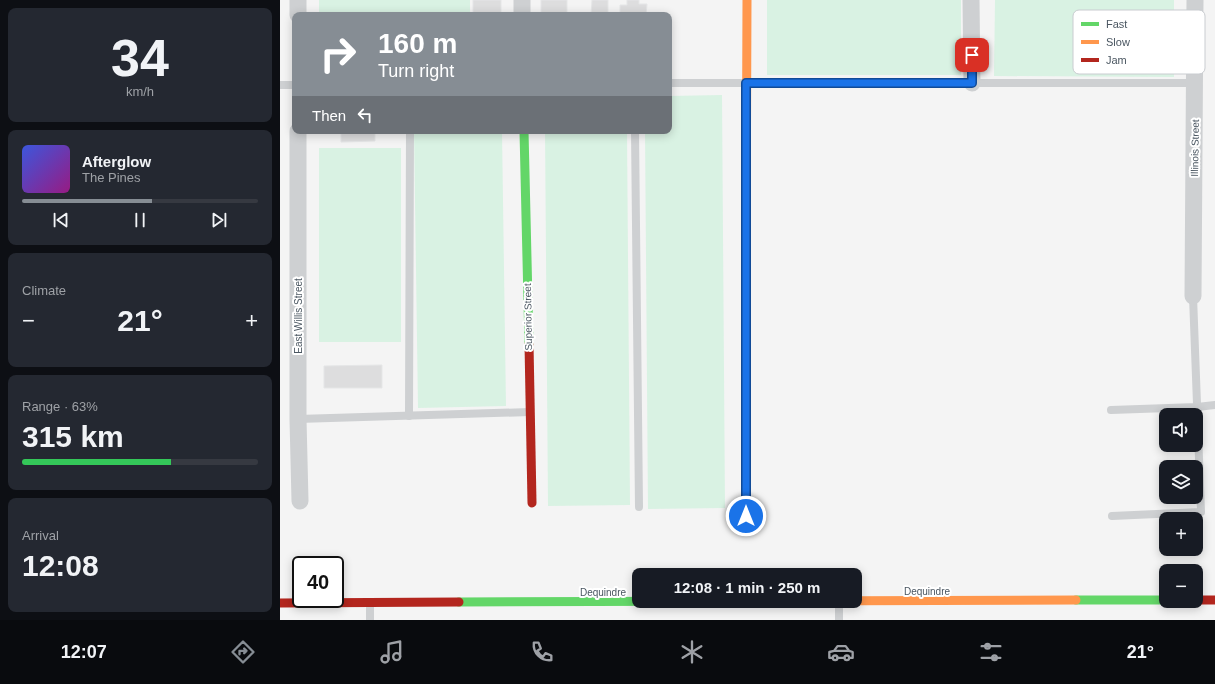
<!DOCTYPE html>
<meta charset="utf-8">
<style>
:root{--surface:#171b24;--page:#242831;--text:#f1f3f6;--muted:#9ea1a6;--line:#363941;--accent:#868d94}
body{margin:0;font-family:Helvetica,sans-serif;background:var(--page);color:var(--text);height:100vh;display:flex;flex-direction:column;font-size:15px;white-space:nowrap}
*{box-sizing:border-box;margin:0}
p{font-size:13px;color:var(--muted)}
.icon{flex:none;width:22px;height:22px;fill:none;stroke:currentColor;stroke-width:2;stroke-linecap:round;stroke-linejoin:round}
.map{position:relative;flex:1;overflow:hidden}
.sheet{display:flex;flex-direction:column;gap:8px;padding:8px;background:#0d0f14;width:280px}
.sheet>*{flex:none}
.guide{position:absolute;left:12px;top:12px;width:380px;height:122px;border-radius:8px;box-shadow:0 2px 10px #0003;background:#868d94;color:#fff;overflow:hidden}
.fabs{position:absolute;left:879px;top:408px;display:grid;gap:8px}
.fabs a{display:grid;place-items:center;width:44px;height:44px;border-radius:8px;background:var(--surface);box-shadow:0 2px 10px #0003;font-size:20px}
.speed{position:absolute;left:12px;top:556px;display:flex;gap:8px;font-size:20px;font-weight:700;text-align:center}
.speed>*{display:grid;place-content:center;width:52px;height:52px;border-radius:50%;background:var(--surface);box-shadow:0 2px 10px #0003;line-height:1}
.speed .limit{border:2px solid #111;border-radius:6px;background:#fff;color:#111}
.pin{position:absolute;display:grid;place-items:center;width:34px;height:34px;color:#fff;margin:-17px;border-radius:8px;box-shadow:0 2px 6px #0006}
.me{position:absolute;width:44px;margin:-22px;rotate:0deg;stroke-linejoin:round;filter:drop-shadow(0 0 3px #0008)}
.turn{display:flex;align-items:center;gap:14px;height:84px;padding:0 20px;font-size:18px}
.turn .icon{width:52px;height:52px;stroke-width:2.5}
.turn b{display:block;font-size:28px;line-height:34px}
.then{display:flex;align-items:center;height:38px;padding:0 20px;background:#0003;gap:8px;font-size:15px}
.big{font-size:30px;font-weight:700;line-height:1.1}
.sheet .tile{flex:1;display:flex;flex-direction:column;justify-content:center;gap:6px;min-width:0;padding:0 14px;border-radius:8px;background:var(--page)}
.sheet .dial{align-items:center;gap:0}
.dial b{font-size:52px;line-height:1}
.song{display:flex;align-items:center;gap:12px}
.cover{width:48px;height:48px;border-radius:6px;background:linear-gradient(135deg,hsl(230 70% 55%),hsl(310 70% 35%))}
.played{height:4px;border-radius:2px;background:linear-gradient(90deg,var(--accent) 55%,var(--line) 55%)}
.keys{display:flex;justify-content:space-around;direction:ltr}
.heat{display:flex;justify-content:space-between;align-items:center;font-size:22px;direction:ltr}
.charge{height:6px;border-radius:3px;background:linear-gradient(90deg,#34c759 63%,var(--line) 0)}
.trip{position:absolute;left:352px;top:568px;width:230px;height:40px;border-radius:8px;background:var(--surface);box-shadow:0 2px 10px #0003;font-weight:700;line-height:40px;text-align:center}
.tab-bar{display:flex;height:64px;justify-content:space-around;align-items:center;background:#090b0e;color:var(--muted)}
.tab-bar .icon{width:28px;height:28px}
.tab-bar .active{color:var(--accent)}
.tab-bar b{font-size:18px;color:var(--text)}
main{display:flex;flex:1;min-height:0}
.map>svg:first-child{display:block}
.green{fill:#d9f2e3}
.building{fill:#ddddde;stroke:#e5e6e7}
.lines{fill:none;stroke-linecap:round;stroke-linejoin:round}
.lane{stroke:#ced0d2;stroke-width:8}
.street{stroke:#ced0d2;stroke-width:17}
.fast{stroke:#63d668;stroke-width:9}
.slow{stroke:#ff974d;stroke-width:9}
.jam{stroke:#b3261e;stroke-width:9}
.route-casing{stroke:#114b97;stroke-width:10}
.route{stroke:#1a73e8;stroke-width:7}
.labels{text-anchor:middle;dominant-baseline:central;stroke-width:4;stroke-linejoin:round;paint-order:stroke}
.street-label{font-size:10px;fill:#4a5661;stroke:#fff}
.key{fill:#fff;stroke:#c9ccd0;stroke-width:1}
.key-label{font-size:11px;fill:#4a5661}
</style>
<main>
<section class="sheet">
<div class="tile dial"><b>34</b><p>km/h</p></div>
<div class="tile">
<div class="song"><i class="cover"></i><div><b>Afterglow</b><p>The Pines</p></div></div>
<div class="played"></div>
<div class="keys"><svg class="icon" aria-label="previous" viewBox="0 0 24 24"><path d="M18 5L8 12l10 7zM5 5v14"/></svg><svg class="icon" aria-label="pause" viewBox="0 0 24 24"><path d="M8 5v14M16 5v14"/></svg><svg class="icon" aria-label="next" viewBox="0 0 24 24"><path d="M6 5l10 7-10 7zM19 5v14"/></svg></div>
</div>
<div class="tile"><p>Climate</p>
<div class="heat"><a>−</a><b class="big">21°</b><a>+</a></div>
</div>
<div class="tile"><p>Range · 63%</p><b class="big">315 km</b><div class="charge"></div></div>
<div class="tile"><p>Arrival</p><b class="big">12:08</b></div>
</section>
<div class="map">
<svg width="935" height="620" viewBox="0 0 935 620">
<rect width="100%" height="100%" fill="#f4f4f4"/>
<!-- green -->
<g class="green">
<rect x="39" y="0" width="151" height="15"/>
<rect x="487" y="0" width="194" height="75"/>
<path d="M715 0H894V77L714 76Z"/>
<path d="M442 95 445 508 368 509 365 131H389V96Z"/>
<path d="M134 131H222L226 406 138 408Z"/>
<path d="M265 131H347L350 505 268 506Z"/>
<rect x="39" y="148" width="82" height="194"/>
</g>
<!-- building -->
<g class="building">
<rect x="193" y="0" width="28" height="15"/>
<rect x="261" y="0" width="26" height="15"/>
<path d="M312 0H328V15H311Z"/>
<path d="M347 0H359V4H367L366 15H340V5H347Z"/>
<path d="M56 131H95V141L61 142V133H56Z"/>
<path d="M102 365V388H44V366Z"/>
</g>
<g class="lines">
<!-- lane -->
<g class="lane">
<path d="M389 83H915"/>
<path d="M0 85H15"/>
<path d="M355 131 359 507"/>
<path d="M831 410 917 407 935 405"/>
<path d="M129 416 130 131"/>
<path d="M18 419 250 412"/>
<path d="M832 516 921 512 913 296"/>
<path d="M90 603V620"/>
<path d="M559 603V620"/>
</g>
<!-- street -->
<g class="street">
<path d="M242 0V15"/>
<path d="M691 0 692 83"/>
<path d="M18 15V0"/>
<path d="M18 131V419L20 501"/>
<path d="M913 296 915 0"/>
</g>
<!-- fast -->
<g class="fast">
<path d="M244 131 249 344"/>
<path d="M466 255V516"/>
<path d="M796 600H886"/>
<path d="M179 602 494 601"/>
</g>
<!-- slow -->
<g class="slow">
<path d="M466 255 467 0"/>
<path d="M494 601 796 600"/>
</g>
<!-- jam -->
<g class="jam">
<path d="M249 344 252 503"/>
<path d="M916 600H935"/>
<path d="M0 603 179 602"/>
</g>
</g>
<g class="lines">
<defs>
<path id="route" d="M466 516V83H692V55"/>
</defs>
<!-- route casing -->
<use href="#route" class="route-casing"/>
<!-- route -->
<use href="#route" class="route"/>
</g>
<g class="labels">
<!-- street labels -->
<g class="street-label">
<text transform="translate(915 148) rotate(-89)">Illinois Street</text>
<text transform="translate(18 316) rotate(-90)">East Willis Street</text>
<text transform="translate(248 317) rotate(-91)">Superior Street</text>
<text x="647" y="591">Dequindre</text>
<text x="323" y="592">Dequindre</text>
</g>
</g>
<!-- legend -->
<rect x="793" y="10" width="132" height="64" rx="6" class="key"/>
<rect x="801" y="22" width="18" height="4" fill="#63d668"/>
<rect x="801" y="40" width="18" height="4" fill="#ff974d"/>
<rect x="801" y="58" width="18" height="4" fill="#b3261e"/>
<g class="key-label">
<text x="826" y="28">Fast</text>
<text x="826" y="46">Slow</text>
<text x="826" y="64">Jam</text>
</g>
</svg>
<div class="fabs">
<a><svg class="icon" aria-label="sound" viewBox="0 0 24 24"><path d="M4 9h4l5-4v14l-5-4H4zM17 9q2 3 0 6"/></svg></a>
<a><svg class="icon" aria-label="layers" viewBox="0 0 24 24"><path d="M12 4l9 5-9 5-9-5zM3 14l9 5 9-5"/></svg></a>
<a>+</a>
<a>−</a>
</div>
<div class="speed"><div class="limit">40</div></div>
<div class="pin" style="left:692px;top:55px;background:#d93025"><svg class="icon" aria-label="arrive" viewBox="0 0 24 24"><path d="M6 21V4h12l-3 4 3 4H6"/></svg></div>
<svg class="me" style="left:466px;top:516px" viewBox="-20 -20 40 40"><circle r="17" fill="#1a73e8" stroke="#fff" stroke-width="3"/><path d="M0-11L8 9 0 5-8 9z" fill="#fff"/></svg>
<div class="trip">12:08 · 1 min · 250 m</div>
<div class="guide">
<div class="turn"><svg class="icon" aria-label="right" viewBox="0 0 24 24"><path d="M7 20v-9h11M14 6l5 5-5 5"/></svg><div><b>160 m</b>Turn right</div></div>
<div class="then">Then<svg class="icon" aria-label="left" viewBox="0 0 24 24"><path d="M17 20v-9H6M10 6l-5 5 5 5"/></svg></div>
</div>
</div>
</main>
<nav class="tab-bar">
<b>12:07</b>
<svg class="icon active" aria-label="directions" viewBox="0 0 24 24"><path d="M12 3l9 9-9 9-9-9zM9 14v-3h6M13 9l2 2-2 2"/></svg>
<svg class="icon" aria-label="music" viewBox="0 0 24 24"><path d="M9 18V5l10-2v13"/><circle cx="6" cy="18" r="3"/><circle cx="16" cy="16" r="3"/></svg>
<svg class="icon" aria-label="phone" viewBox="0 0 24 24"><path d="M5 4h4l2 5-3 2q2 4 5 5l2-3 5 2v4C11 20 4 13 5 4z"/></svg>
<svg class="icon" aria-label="climate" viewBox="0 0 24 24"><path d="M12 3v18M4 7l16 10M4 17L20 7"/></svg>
<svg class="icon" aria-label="car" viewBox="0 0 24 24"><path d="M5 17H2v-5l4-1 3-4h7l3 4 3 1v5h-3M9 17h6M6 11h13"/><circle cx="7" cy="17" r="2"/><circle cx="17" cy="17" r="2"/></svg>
<svg class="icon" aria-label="filters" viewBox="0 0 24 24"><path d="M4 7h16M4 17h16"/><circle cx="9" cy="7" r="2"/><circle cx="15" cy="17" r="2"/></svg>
<b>21°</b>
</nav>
